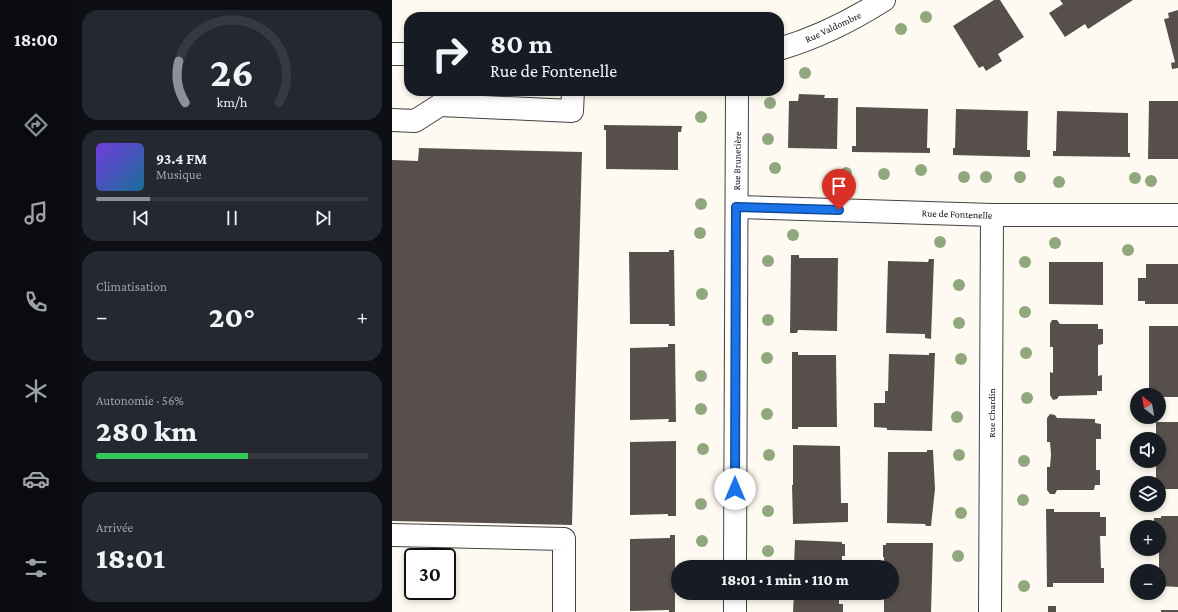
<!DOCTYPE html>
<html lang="fr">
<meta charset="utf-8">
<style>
:root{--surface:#171b24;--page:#242831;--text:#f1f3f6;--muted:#9ea1a6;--line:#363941;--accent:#8c9099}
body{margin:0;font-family:"Crimson Pro",serif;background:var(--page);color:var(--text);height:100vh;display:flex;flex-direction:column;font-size:15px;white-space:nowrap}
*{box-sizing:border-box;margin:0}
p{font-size:13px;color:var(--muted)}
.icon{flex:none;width:22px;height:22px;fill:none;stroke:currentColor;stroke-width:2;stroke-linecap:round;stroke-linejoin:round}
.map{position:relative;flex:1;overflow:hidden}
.side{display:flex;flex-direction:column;gap:10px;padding:10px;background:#0d0f14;width:320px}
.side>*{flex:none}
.top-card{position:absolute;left:12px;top:12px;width:380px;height:84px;border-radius:16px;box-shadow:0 2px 6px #0003;background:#171b24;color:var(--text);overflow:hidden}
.needle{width:26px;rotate:329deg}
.controls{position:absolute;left:738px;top:388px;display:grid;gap:8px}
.controls a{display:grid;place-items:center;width:36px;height:36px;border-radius:50%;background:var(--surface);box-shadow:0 2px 6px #0003;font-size:20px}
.speed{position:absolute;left:12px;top:548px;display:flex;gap:8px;font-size:20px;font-weight:700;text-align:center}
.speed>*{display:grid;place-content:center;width:52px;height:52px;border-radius:50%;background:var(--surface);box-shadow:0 2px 6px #0003;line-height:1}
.speed .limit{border:2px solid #111;border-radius:6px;background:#fff;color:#111}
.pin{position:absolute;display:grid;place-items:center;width:34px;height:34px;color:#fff;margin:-41px -17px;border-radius:50% 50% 50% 0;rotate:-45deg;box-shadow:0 0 4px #0007}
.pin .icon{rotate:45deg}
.me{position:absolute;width:44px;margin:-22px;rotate:0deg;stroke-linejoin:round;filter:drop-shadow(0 0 3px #0008)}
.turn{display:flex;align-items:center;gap:14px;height:84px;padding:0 20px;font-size:18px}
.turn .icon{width:52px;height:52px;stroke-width:2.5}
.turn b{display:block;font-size:28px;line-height:34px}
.big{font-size:30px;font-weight:800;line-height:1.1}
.side .tile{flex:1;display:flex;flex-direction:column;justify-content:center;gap:6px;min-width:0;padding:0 14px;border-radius:16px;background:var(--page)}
.side .dial{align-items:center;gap:0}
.dial svg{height:104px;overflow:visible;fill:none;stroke:var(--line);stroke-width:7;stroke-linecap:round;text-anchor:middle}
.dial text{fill:var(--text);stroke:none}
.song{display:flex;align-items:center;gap:12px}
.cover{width:48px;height:48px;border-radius:6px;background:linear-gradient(135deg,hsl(260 70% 55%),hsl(200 70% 35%))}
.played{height:4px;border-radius:2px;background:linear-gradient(90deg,var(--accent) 20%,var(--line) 20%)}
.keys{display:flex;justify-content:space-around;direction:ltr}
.heat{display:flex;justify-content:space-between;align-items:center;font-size:22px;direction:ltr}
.charge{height:6px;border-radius:3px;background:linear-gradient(90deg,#34c759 56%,var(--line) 0)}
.trip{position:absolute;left:279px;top:560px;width:228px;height:40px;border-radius:20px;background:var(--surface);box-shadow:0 2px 6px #0003;font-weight:800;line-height:40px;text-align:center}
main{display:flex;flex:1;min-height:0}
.menu{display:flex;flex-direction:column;width:72px;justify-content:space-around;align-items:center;background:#090b0e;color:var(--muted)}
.menu .icon{width:28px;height:28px}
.menu .selected{color:var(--accent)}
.menu b{font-size:18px;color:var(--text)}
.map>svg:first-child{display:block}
.building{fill:#574f4c}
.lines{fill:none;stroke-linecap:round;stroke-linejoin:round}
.minor-casing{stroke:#424242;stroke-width:24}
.minor{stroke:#fff;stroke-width:22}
.tree{fill:#91a87f}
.route-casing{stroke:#114b97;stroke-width:10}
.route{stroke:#1a73e8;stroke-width:7}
.labels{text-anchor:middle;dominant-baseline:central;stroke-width:4;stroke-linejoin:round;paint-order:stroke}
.street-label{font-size:10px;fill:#0f0f0f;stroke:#fff}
</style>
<main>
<nav class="menu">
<b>18:00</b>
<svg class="icon selected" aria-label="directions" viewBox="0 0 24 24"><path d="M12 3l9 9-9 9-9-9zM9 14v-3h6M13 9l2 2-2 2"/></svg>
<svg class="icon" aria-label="music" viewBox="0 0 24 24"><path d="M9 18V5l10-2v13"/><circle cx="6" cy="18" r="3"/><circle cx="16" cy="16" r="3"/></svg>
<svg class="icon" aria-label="phone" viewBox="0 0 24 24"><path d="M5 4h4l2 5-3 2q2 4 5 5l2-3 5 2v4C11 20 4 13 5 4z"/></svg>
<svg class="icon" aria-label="climate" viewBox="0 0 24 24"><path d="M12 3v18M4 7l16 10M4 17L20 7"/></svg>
<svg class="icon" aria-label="car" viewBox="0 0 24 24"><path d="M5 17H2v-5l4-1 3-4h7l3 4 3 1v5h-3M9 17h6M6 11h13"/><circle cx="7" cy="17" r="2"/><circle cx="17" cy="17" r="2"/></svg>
<svg class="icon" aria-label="filters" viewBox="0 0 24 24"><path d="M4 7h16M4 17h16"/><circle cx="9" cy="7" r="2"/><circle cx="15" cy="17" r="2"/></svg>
</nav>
<section class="side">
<div class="tile dial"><svg viewBox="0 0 100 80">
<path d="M14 69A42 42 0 1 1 86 69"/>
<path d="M14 69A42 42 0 0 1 9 37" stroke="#8c9099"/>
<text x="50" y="56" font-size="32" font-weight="700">26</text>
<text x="50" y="72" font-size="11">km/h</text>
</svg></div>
<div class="tile">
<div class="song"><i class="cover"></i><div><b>93.4 FM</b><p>Musique</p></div></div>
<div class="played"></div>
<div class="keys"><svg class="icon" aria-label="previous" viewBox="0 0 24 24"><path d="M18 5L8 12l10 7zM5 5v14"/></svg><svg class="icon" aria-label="pause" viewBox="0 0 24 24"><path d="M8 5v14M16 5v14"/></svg><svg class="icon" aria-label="next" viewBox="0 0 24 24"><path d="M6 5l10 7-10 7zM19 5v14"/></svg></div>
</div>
<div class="tile"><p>Climatisation</p>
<div class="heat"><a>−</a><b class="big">20°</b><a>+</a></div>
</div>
<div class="tile"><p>Autonomie · 56%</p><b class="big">280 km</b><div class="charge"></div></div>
<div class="tile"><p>Arrivée</p><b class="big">18:01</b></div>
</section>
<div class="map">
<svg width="786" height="612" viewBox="0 0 786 612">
<rect width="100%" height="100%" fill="#fefaf1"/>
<!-- building -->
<g class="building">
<path d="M602 0H608L632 37 606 54 610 61 594 71 591 66 587 68 561 26Z"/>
<path d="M668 0H741L696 29 693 24 673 37 657 13 671 4Z"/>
<path d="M786 10V68L780 69 779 63 783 62 772 19 777 18 776 13Z"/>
<path d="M407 94 433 95 432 98H446L445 149 396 148 397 101H406Z"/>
<path d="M757 101H786V159H756Z"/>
<path d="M464 107 536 109 535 148H538V153L460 152V146H464Z"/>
<path d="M564 109 636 111 635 150H638V157L561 155V148H563Z"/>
<path d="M665 111 736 113V153H738V157L661 156V151H664Z"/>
<path d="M212 125 290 126 289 132H286V170L214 169V130H212Z"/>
<path d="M27 148 190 152 180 525 0 521V160L26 161Z"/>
<path d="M277 250H282L283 326H277V324H238L237 252H277Z"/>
<path d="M399 255H407V258H446L445 331 406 330 405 333H398Z"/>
<path d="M537 259H542L539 339 533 338V334L494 333 496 261 536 262Z"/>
<path d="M657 262H711V305L657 304Z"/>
<path d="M754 264H786V304H753V301H746V278H754Z"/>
<path d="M660 320H665L668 324H706V329H711V344L706 345V376L710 375V391H705V395L667 396 665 399 661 400 658 395V372L661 373V347H658V324Z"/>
<path d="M757 326H786V397H767V395H757Z"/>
<path d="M276 344H283L284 422H276L277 419 238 420V348L276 347Z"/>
<path d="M400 352H406V355H444L445 427H406V429H400Z"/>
<path d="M537 353H543L540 431 495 430V428L482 427V403H493V391H496L497 354 537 355Z"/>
<path d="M658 414 663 415 665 418 703 419V423L709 424V439H704V470H708V485H703L702 490H665L663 494H658L655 490V467H658L659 454 658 442H655V418Z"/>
<path d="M764 422H786V489H767V483H764V461H767V439H764Z"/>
<path d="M284 441V516H276V514L238 515V442Z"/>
<path d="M401 445 448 446 449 503H456V522L401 524 400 485H401Z"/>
<path d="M535 450H541L543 489 539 526H534L533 524 495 523 496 452H535Z"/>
<path d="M654 509H662V512H708V517H714V536H708L709 568H712V583H661V587H655Z"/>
<path d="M769 516H786V587L767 586V527H762V518H769Z"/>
<path d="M278 535H283V612H277V610L238 611V539L278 538Z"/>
<path d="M403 540 450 542V544H453V556H450V567H402Z"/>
<path d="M494 543H541L539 612H492V593H500V567H492V557H491V545H494Z"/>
<path d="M402 593H447V604H451V612H401Z"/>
<rect x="656" y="606" width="8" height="6"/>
<rect x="769" y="610" width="17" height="2"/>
</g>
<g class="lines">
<defs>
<g id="minor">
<path d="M387 49C425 38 459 21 492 0"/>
<path d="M0 54H17"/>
<path d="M0 120 23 121 48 105 180 111 181 91"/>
<path d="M345 207 600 215H786"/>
<path d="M0 535 172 539V612"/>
<path d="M343 567 345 91"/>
<path d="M343 612V593"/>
<path d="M598 612 600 215"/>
</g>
</defs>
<!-- minor casing -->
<use href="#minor" class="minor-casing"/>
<!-- minor -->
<use href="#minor" class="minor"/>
</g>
<!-- trees -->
<g class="tree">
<circle cx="534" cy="17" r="6"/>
<circle cx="509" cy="29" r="6"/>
<circle cx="413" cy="73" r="6"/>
<circle cx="378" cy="103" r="6"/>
<circle cx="309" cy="117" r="6"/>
<circle cx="376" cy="139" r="6"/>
<circle cx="383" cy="168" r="6"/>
<circle cx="529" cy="170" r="6"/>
<circle cx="454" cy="173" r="6"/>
<circle cx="492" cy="174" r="6"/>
<circle cx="572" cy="177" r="6"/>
<circle cx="594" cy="177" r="6"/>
<circle cx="628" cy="177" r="6"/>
<circle cx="743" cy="178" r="6"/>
<circle cx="759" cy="181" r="6"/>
<circle cx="667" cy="182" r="6"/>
<circle cx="309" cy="204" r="6"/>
<circle cx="308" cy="233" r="6"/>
<circle cx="401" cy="235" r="6"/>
<circle cx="548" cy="242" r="6"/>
<circle cx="663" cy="243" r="6"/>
<circle cx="736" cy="250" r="6"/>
<circle cx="376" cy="261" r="6"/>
<circle cx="633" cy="262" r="6"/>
<circle cx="567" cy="285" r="6"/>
<circle cx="310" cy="294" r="6"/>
<circle cx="633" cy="312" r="6"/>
<circle cx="376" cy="320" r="6"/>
<circle cx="567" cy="323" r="6"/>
<circle cx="634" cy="353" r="6"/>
<circle cx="375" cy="358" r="6"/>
<circle cx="569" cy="359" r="6"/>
<circle cx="309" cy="376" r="6"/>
<circle cx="635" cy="398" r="6"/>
<circle cx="309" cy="409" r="6"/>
<circle cx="375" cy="414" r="6"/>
<circle cx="565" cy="417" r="6"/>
<circle cx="311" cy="449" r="6"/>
<circle cx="377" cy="455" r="6"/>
<circle cx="567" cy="455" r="6"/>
<circle cx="632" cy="461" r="6"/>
<circle cx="631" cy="500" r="6"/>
<circle cx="309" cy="504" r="6"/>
<circle cx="376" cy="511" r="6"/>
<circle cx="569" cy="513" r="6"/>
<circle cx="310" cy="541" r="6"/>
<circle cx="376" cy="551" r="6"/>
<circle cx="566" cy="556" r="6"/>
<circle cx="632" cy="586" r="6"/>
</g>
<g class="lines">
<defs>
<path id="route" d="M343 489 344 207 447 210"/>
</defs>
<!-- route casing -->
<use href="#route" class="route-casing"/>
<!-- route -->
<use href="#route" class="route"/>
</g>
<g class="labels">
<!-- street labels -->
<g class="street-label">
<text transform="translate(441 27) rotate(-25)">Rue Valdombre</text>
<text transform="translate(345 161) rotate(-89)">Rue Brunetière</text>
<text transform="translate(565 214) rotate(2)">Rue de Fontenelle</text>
<text transform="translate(599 413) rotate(-90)">Rue Chardin</text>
</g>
</g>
</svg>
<div class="controls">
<a><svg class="needle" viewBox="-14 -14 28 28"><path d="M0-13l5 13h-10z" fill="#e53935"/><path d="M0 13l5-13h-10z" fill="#9ea1a6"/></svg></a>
<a><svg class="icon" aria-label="sound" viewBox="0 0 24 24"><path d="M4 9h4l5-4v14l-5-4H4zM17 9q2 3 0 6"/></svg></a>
<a><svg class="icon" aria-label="layers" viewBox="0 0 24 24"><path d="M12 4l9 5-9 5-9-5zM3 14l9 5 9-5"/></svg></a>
<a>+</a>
<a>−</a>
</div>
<div class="speed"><div class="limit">30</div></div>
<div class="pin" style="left:447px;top:210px;background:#d93025"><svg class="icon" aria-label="arrive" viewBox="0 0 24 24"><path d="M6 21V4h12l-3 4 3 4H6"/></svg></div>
<svg class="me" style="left:343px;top:489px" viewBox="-20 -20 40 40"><circle r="19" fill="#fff"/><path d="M0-13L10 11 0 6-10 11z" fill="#1a73e8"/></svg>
<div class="trip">18:01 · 1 min · 110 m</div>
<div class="top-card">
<div class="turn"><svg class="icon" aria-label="right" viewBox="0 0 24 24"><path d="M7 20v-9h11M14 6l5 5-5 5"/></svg><div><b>80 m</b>Rue de Fontenelle</div></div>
</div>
</div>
</main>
